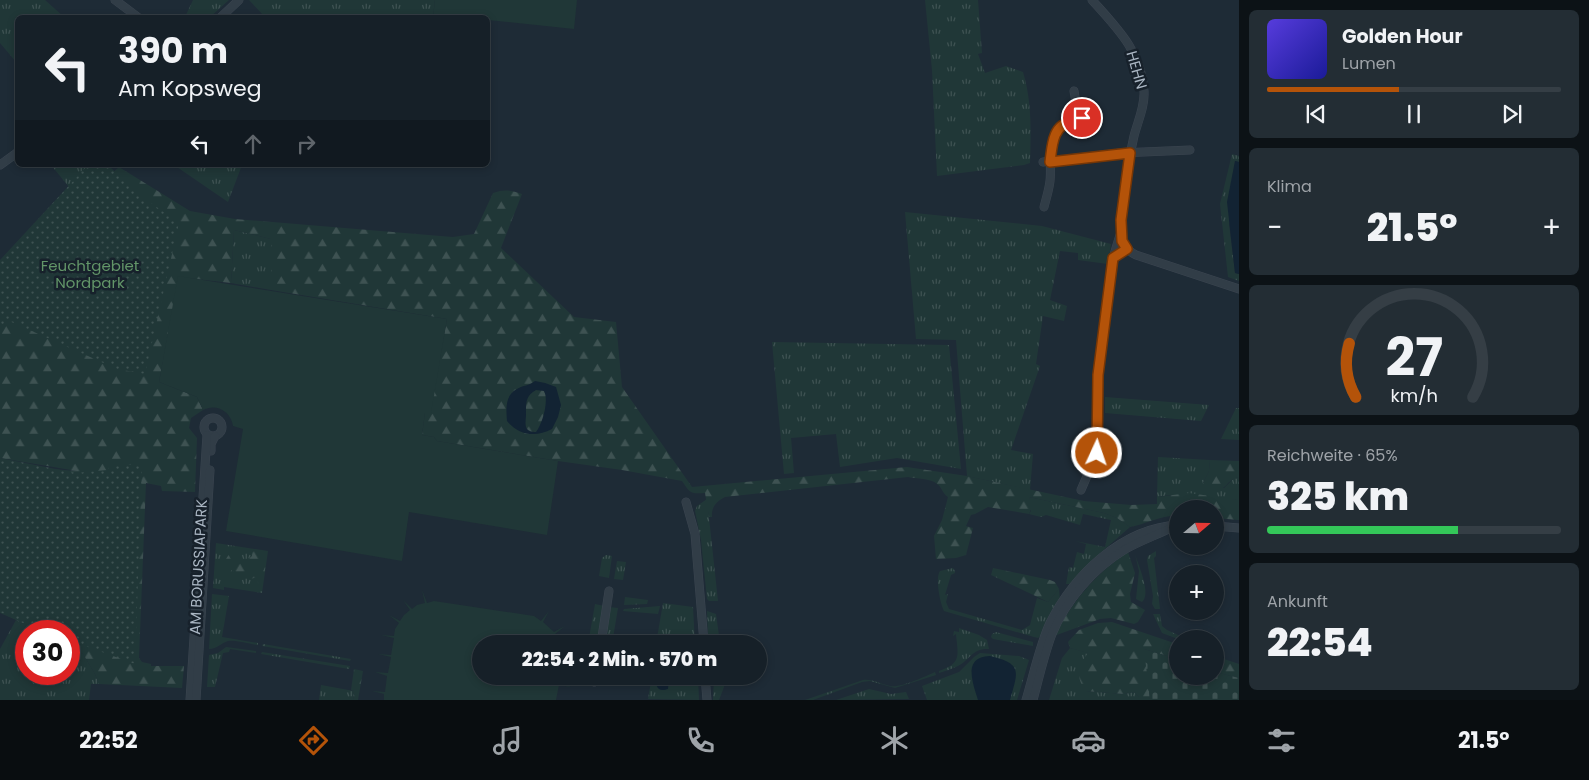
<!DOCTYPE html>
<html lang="de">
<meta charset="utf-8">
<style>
:root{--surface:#162028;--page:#232d34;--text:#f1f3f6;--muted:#9ea3a8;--line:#353e45;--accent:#b45309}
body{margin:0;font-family:Poppins,sans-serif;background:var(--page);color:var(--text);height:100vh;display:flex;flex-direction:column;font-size:19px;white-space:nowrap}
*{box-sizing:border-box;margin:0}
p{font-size:16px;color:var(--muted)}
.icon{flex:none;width:28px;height:28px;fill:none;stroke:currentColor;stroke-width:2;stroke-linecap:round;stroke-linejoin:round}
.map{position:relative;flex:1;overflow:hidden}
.drawer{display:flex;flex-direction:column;gap:10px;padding:10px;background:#0c1216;width:350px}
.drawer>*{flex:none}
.guide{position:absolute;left:15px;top:15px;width:475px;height:152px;border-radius:8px;box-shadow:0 2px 8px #0003,0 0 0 1px var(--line);background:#162028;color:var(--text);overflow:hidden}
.needle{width:32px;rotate:70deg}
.buttons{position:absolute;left:1169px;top:500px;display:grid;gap:10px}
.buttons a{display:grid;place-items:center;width:55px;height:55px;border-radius:50%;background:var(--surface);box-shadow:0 2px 8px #0003,0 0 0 1px var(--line);font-size:25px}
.speed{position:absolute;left:15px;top:620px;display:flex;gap:10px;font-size:25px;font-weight:700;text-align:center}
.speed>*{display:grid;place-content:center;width:65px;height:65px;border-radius:50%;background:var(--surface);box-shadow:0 2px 8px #0003,0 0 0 1px var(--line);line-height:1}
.speed .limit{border:8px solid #d22;background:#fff;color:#111}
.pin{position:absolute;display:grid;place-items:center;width:42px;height:42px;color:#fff;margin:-21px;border:2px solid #fff;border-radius:50%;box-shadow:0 1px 5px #0007}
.me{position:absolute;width:55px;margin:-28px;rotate:3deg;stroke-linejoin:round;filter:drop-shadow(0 0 4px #0008)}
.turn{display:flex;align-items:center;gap:18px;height:105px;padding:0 20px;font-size:22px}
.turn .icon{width:65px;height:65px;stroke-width:2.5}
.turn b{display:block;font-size:35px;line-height:42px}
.lanes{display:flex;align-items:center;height:48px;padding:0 20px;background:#0003;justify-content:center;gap:25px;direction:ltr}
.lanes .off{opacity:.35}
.big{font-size:38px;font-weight:800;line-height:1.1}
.drawer .card{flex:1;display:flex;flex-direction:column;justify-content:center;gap:8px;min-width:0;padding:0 18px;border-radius:8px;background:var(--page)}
.drawer .dial{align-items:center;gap:0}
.dial svg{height:130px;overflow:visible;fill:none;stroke:var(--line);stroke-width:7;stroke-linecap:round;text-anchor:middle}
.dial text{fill:var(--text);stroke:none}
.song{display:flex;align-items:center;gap:15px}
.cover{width:60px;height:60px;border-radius:8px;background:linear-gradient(135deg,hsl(250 70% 55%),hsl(240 70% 35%))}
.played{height:5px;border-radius:2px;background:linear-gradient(90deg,var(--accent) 45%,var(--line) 45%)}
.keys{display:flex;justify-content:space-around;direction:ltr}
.heat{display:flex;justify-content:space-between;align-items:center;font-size:28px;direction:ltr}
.charge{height:8px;border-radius:4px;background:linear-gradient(90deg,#34c759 65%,var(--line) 0)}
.trip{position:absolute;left:472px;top:635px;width:295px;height:50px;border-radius:25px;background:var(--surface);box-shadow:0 2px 8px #0003,0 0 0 1px var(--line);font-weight:800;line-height:50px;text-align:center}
.tabs{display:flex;height:80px;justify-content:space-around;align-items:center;background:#090d10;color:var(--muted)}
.tabs .icon{width:35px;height:35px}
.tabs .on{color:var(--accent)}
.tabs b{font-size:22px;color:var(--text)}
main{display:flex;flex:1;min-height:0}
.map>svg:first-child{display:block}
.grass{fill:url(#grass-tufts)}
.forest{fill:url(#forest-firs)}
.cemetery{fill:url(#cemetery-stones)}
.park{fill:url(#park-dots)}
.pitch{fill:#203737}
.water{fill:#122333;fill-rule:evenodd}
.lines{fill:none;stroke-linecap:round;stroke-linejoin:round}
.minor-casing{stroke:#3b4550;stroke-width:9}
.minor{stroke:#313d47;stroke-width:8}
.route-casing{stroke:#753606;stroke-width:12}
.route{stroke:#b45309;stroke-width:9}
.labels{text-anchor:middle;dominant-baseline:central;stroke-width:5;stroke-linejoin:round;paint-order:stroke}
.street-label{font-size:15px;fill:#abb7c4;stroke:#17212b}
.park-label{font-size:15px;fill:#629568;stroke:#17212b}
</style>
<main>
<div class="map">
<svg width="1239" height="700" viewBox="0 0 1239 700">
<defs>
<pattern id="grass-tufts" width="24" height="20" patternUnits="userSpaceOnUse" patternTransform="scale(1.25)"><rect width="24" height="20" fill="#203737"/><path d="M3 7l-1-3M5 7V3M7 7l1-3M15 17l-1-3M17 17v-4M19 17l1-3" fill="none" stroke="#3e5252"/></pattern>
<pattern id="forest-firs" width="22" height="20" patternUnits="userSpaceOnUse" patternTransform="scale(1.25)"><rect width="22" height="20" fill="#203737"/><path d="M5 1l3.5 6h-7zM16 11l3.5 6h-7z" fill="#3e5252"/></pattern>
<pattern id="cemetery-stones" width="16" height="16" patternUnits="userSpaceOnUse" patternTransform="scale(1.25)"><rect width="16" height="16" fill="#203737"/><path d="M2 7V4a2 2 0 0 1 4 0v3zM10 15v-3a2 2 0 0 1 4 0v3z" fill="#3e5252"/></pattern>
<pattern id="park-dots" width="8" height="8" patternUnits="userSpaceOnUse" patternTransform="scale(1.25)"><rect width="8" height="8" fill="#203737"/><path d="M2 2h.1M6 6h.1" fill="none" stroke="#3e5252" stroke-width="1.8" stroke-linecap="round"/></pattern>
</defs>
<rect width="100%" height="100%" fill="#1e2b36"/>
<!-- grass -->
<g class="grass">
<path d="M0 0H45L64 17 18 18 17 63 0 43Z"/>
<path d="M193 0H229L210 17H185Z"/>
<path d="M249 0H435L433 18 265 17Z"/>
<path d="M925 0H978L982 53 978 54 985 73 1006 66 1023 72C1032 102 1031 131 1030 163L1024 165 937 176 932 70Z"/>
<path d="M1232 154 1239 156V162L1235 161 1229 224 1235 273 1239 274V281L1228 277 1220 204Z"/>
<path d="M51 165H90L69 187Z"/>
<path d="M174 165H242L228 202Z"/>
<path d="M905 212 1042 226 1111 244 1108 264 1078 260V253L1060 251 1050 300 1067 306 1064 321 1043 316 1036 364 1040 366 1011 450 1033 454 1030 490 967 476 956 340 916 339Z"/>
<path d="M234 230 271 239V290L231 283Z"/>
<path d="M772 342 949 345 961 469 897 458 840 467 836 434 791 438 794 473 784 474Z"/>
<path d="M1105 397 1209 405 1201 421 1105 413Z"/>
<path d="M1236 408H1239V440L1221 439Z"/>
<path d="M1158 457 1210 460 1209 471 1203 483 1224 488 1234 478 1239 477V500L1170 495 1157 497Z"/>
<path d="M1029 497 1104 513 1117 518 1130 527 1090 562 1070 584H1066L1069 567 1073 568 1077 552 1084 554 1086 544 1075 541 1105 547 1111 520 1083 514 1080 525 1046 515 1041 517 1029 514 1031 511Z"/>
<path d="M707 499 718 601H709L707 599 701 540 695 511 697 506Z"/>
<path d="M216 543 268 551 262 593 224 587V590L213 588Z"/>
<path d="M1156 551V556L1154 558 1160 609H1155L1152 604 1153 596 1147 560 1148 556Z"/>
<path d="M1135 554C1138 565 1152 594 1142 602L1136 599 1139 571Z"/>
<path d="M606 555 612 556 609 578 599 576 602 558Z"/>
<path d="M617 561 626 562 623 580 614 579Z"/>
<path d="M953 568 955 571V573L951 575 945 595 948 594 946 602 949 609 1022 630 1030 625 1037 598 1048 602 1059 589 1060 600 1043 634 1038 638 1034 637 944 611C940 603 935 578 940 571Z"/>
<path d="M212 594 229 596 222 637 258 643V645C249 644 237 640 228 641 221 643 217 649 209 649Z"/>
<path d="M625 597 648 600 647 604 624 605Z"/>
<path d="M663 603 693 607 695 644H656Z"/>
<path d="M595 604 604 606 598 644H588Z"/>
<path d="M660 606 658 614 623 611 624 609Z"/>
<path d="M609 607 618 608 612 644H603Z"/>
<path d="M707 611 716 614 720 643 719 644 708 638Z"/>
<path d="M1153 614H1160L1162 626 1167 630 1187 639H1178L1162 633Z"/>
<path d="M16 620 41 631H26V674H69V646L83 654 95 674 99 684H91L89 700H0V649Z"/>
<path d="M959 628 979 635 987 640 989 649C972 648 971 659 958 666 952 669 945 671 939 673V671C962 663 958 656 956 634L953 636 954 631 959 632Z"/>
<path d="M996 632 1033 642V646L993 639 991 637 992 634Z"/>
<path d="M263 644 351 659 350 661 262 646Z"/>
<path d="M226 647 256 651V653L230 649 229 652 223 653 215 687H207L209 655 218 653Z"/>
<path d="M1070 648 1089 653 1085 691 1124 694 1134 692 1139 697V700H1049L1062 658Z"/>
<path d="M262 652 350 666 349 669 261 654Z"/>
<path d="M980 653 1019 656 1029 660 1017 700H927L922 686 959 672 974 657Z"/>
<path d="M935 672 936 675 895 688 870 681 862 682 813 700H805L863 680C873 679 880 684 890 686 901 688 924 677 935 672Z"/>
<path d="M652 676H698L699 700 648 699Z"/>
<path d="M714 676H723L724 687 719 700H713Z"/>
<path d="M321 685 354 691 353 700H319Z"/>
<path d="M869 689 891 694 906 692 909 699 836 700Z"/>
</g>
<!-- forest -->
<g class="forest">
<path d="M119 167 190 211 235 219 453 237 474 234 493 193C504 189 511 190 522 194L501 248 574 317 616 322 622 387 692 487 907 467 967 476 1084 501 1131 505 1157 504V497L1189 493 1239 500V520L1215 518V509H1178L1177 516C1161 515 1146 524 1130 527L1117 518 1104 513 1029 497 1032 507 1029 514 988 507 975 514 971 515 966 526 973 528 966 555 956 558 936 559 934 536 942 520 948 497C942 493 942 487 937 484 931 478 916 479 908 477L725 497C717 501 711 507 712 517H709L705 493C690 494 690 493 682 481L622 470 558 461 437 441 434 437 422 435 425 412 430 413 447 319 271 290V239L234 230 231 283 179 277 159 382 197 397 203 410 191 418 189 428 197 438 195 492 162 491 161 486 146 483 139 658 142 662 151 664V666H184L182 688 99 684 95 674 83 654 69 646V631H42L0 613V461L40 468 77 471 0 458V273Z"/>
<path d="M1210 460 1239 461V477C1226 479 1226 494 1209 491L1203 483 1209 471Z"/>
<path d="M253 549 257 550V554H262L265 557C265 565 265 578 260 584L258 583 257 577 251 579 238 573 234 578 232 577 234 572 232 570 225 576 222 574C223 565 227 550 238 551L243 559 246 560 252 556 251 550Z"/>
<path d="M1128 552 1135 573 1130 594 1131 602 1145 610 1138 622 1134 624 1111 618 1100 619 1054 636C1074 600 1094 575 1128 552Z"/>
<path d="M993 568 1050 580 1055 582 1059 589 1048 602 991 575Z"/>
<path d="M1112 622 1177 644V659L1144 649 1178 676 1179 700 1149 688 1150 700H1139V697L1134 692 1124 694 1085 691C1076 675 1077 668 1088 653L1070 648 1068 642 1079 630 1098 623Z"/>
<path d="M1215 656 1239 664V678L1215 672Z"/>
<path d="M354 669 363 671 358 700H353L354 691 351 690Z"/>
</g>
<!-- cemetery -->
<path class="cemetery" d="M1144 649 1177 659 1178 676H1215V672L1239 678V700H1150Z"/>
<!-- park -->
<g class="park">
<path d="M88 165H105L111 168 144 198 179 223 145 374 117 369 7 320 0 329V260Z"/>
<path d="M0 458 76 473 107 470 112 464 142 465 135 664 69 640V631H44L27 625 0 612Z"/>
</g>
<!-- pitch -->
<g class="pitch">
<path d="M435 0H577L574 29 488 20V18L433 17Z"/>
<path d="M178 276 447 319 431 413H425L422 435 434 437 437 441 558 461 547 535 409 512 402 561 226 531 243 429 233 426C231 411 216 403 203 410L197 397 159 382Z"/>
<path d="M422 590 427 603 434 601 534 616 541 621 549 611 543 622 554 632 565 626 555 634 560 644H481V676H560L559 683 571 687 559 685 556 700H384V694L372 691 385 692 387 676 375 672 388 673 391 657 378 654 391 655 394 638 381 635 394 636 395 629 399 623 389 615 400 621 404 615 410 610 403 600 412 609 417 605 425 603Z"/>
</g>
<!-- water -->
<g class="water">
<path d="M1235 161 1239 162V274L1235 273 1227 202Z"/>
<path d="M535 381 545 383 556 387 561 405 558 417 552 429C535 438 519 435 507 421 506 409 505 395 517 389 523 385 529 386 535 381ZM536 390 544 391C549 400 543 423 536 432 534 432 531 432 528 430 524 427 526 419 526 415 526 404 525 396 536 390Z"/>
<path d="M990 656C1023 664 1018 671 1010 700H978C973 683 962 657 990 656Z"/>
<path d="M656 676H669L668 689C657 693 655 685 656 676Z"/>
</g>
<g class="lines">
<defs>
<g id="minor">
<path d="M115 0 139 18"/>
<path d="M1092 0C1116 27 1142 52 1144 91 1145 106 1138 121 1134 136 1130 154 1116 227 1123 242 1125 248 1130 252 1136 255L1239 289"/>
<path d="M220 18 239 0"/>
<path d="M1071 122H1078L1082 120 1081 116 1078 114"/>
<path d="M1043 162 1120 153 1190 150"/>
<path d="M0 165 18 152"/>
<path d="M1044 207C1046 199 1049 190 1050 181 1052 165 1046 145 1058 131 1064 124 1072 122 1078 114L1074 91"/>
<circle cx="213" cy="427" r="9"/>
<path d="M211 451V444L215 436"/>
<path d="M1081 490 1097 453 1098 375 1113 258 1120 235"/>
<path d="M686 502 695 534 704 643"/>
<path d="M1215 526 1239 528"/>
<path d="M601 644 609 591"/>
<path d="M704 644 711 640 716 644"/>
<path d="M705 676 707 700"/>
<path d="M594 682 595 676"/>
<path d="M190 700 207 435"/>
<path d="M196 700 210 470"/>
<path d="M1026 700C1033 677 1040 644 1050 623 1074 575 1122 528 1178 525"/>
<path d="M1033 700C1039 678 1044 655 1052 634 1066 600 1093 569 1124 550 1139 541 1157 535 1173 527"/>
</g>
</defs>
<!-- minor casing -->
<use href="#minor" class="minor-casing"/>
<!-- minor -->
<use href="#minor" class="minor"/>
</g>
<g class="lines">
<defs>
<path id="route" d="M1082 118 1080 122C1078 122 1075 122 1072 122 1052 124 1052 148 1050 162L1130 153 1121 220 1122 241 1127 249 1113 258 1098 375 1097 453"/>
</defs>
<!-- route casing -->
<use href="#route" class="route-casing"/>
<!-- route -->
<use href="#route" class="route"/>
</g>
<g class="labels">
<!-- street labels -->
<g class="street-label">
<text transform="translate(1137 70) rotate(74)">HEHN</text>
<text transform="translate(198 567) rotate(-87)">AM BORUSSIAPARK</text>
</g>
<!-- park labels -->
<g class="park-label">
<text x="90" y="265">Feuchtgebiet<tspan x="90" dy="17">Nordpark</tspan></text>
</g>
</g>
</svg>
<div class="buttons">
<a><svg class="needle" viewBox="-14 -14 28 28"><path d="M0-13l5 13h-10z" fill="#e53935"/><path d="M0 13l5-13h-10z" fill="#9ea3a8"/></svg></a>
<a>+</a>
<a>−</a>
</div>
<div class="speed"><div class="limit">30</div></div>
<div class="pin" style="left:1082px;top:118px;background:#d93025"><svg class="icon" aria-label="arrive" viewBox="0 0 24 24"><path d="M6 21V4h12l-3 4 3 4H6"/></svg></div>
<svg class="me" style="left:1097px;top:453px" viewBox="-20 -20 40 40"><circle r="17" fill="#b45309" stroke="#fff" stroke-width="3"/><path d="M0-11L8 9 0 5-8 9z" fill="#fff"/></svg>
<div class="trip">22:54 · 2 Min. · 570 m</div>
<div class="guide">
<div class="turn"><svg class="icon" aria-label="left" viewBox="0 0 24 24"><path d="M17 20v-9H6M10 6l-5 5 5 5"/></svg><div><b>390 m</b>Am Kopsweg</div></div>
<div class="lanes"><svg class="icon" aria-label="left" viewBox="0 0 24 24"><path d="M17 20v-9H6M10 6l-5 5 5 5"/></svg><svg class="icon off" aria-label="ahead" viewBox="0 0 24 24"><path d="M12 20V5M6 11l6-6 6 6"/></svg><svg class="icon off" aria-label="right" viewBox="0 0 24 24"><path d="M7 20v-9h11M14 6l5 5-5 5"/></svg></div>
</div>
</div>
<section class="drawer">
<div class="card">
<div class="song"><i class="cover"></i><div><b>Golden Hour</b><p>Lumen</p></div></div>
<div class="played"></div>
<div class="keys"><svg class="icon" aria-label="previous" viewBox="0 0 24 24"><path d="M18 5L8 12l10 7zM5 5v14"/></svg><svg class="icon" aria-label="pause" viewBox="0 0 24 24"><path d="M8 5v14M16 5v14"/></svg><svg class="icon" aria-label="next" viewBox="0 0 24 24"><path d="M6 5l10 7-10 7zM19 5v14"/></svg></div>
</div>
<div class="card"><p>Klima</p>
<div class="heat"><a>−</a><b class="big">21.5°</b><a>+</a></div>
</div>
<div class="card dial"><svg viewBox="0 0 100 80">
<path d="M14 69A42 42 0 1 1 86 69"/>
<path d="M14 69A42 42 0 0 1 10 36" stroke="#b45309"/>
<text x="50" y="56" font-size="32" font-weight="700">27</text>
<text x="50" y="72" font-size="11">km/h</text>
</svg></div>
<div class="card"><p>Reichweite · 65%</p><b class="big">325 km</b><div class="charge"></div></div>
<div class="card"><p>Ankunft</p><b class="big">22:54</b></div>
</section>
</main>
<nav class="tabs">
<b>22:52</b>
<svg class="icon on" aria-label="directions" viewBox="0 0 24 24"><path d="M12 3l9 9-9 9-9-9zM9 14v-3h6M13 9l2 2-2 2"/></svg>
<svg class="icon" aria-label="music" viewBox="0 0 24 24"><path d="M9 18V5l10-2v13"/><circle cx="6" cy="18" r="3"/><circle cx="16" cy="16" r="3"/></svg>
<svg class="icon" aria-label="phone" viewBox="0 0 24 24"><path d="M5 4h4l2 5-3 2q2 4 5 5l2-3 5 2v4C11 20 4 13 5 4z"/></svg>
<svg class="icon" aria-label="climate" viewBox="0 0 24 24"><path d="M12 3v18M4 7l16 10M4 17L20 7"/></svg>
<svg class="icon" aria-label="car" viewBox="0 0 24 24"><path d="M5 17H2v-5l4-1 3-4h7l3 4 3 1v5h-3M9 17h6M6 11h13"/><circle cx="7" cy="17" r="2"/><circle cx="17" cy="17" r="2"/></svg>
<svg class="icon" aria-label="filters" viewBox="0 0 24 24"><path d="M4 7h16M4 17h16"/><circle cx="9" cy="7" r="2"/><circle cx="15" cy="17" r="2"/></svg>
<b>21.5°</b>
</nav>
